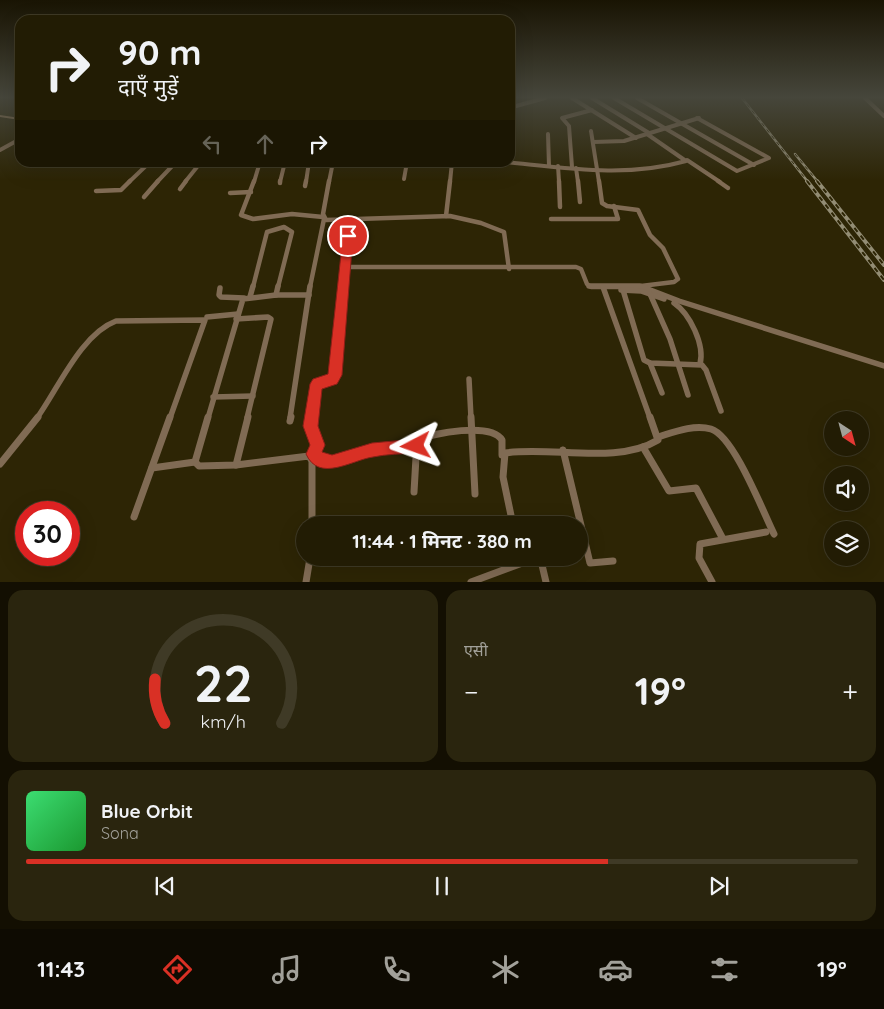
<!DOCTYPE html>
<html lang="hi">
<meta charset="utf-8">
<style>
:root{--surface:#221c04;--page:#2a250e;--text:#f1f3f6;--muted:#a2a19a;--line:#3f3a26;--accent:#d93025}
body{margin:0;font-family:Quicksand,"Noto Sans Devanagari",sans-serif;background:var(--page);color:var(--text);height:100vh;display:flex;flex-direction:column;font-size:19px;white-space:nowrap}
*{box-sizing:border-box;margin:0}
p{font-size:16px;color:var(--muted)}
.icon{flex:none;width:28px;height:28px;fill:none;stroke:currentColor;stroke-width:2;stroke-linecap:round;stroke-linejoin:round}
.map{position:relative;height:582px;overflow:hidden}
.details{display:flex;flex-direction:column;gap:8px;padding:8px;background:#130f02;flex:1}
.details>*{flex:none}
.guide{position:absolute;left:15px;top:15px;width:500px;height:152px;border-radius:15px;box-shadow:0 5px 20px #0002,0 0 0 1px var(--line);background:#221c04;color:var(--text);overflow:hidden}
.needle{width:32px;rotate:144deg}
.buttons{position:absolute;left:824px;top:411px;display:grid;gap:10px}
.buttons a{display:grid;place-items:center;width:45px;height:45px;border-radius:50%;background:var(--surface);box-shadow:0 5px 20px #0002,0 0 0 1px var(--line);font-size:25px}
.speed{position:absolute;left:15px;top:501px;display:flex;gap:10px;font-size:25px;font-weight:700;text-align:center}
.speed>*{display:grid;place-content:center;width:65px;height:65px;border-radius:50%;background:var(--surface);box-shadow:0 5px 20px #0002,0 0 0 1px var(--line);line-height:1}
.speed .limit{border:8px solid #d22;background:#fff;color:#111}
.pin{position:absolute;display:grid;place-items:center;width:42px;height:42px;color:#fff;margin:-21px;border:2px solid #fff;border-radius:50%;box-shadow:0 1px 5px #0007}
.me{position:absolute;width:55px;margin:-28px;rotate:266deg;stroke-linejoin:round;filter:drop-shadow(0 0 4px #0008)}
.turn{display:flex;align-items:center;gap:18px;height:105px;padding:0 20px;font-size:22px}
.turn .icon{width:65px;height:65px;stroke-width:2.5}
.turn b{display:block;font-size:35px;line-height:42px}
.lanes{display:flex;align-items:center;height:48px;padding:0 20px;background:#0003;justify-content:center;gap:25px;direction:ltr}
.lanes .off{opacity:.35}
.big{font-size:38px;font-weight:700;line-height:1.1}
.details .widget{flex:1;display:flex;flex-direction:column;justify-content:center;gap:8px;min-width:0;padding:0 18px;border-radius:15px;background:var(--page)}
.details .dial{align-items:center;gap:0}
.dial svg{height:130px;overflow:visible;fill:none;stroke:var(--line);stroke-width:7;stroke-linecap:round;text-anchor:middle}
.dial text{fill:var(--text);stroke:none}
.song{display:flex;align-items:center;gap:15px}
.cover{width:60px;height:60px;border-radius:8px;background:linear-gradient(135deg,hsl(140 70% 55%),hsl(130 70% 35%))}
.played{height:5px;border-radius:2px;background:linear-gradient(90deg,var(--accent) 70%,var(--line) 70%)}
.keys{display:flex;justify-content:space-around;direction:ltr}
.heat{display:flex;justify-content:space-between;align-items:center;font-size:28px;direction:ltr}
.details .tiles{flex:1;display:grid;gap:8px;grid-template-columns:1fr 1fr}
.widget:last-child{grid-column:span 2}
.trip{position:absolute;left:296px;top:516px;width:292px;height:50px;border-radius:25px;background:var(--surface);box-shadow:0 5px 20px #0002,0 0 0 1px var(--line);font-weight:700;line-height:50px;text-align:center}
.menu{display:flex;height:80px;justify-content:space-around;align-items:center;background:#0e0b02;color:var(--muted)}
.menu .icon{width:35px;height:35px}
.menu .current{color:var(--accent)}
.menu b{font-size:22px;color:var(--text)}
.map>svg:first-child{display:block}
.lines{fill:none;stroke-linecap:round;stroke-linejoin:round}
.street-far3{stroke:#806b54;stroke-width:4}
.street-far2{stroke:#806b54;stroke-width:4.5}
.street-far1{stroke:#806b54;stroke-width:5.5}
.street{stroke:#806b54;stroke-width:7}
.secondary{fill:#b4926d;fill-rule:evenodd}
.rail-far1-casing{stroke:#928c74;stroke-width:2.5}
.rail-casing{stroke:#928c74;stroke-width:4}
.rail-far1{stroke:#2d2505;stroke-width:1;stroke-dasharray:4;stroke-linecap:butt}
.rail{stroke:#2d2505;stroke-width:2;stroke-dasharray:5;stroke-linecap:butt}
.route{fill:#d93025;stroke:#8d1f18}
</style>
<div class="map">
<svg width="884" height="582" viewBox="0 0 884 582">
<rect width="100%" height="100%" fill="#2d2505"/>
<g class="lines">
<!-- street-far3 -->
<g class="street-far3">
<path d="M572 98 636 138"/>
<path d="M592 98 649 133"/>
<path d="M614 98 737 171 769 158 697 118"/>
<path d="M637 98 754 165"/>
<path d="M865 98 884 116"/>
<path d="M510 104 516 106 545 98"/>
<path d="M591 131 599 182"/>
<path d="M548 134 549 166"/>
<path d="M593 142 624 141 699 118"/>
<path d="M0 150 20 139"/>
<path d="M687 160 720 182"/>
<path d="M505 162C566 168 626 178 686 161L647 134"/>
<path d="M558 166 559 182"/>
<path d="M572 167 569 126 562 118 592 110"/>
<path d="M576 168 578 182"/>
<path d="M404 179 407 162"/>
<path d="M129 182 150 162"/>
<path d="M157 182 176 162"/>
<path d="M185 182 201 162"/>
<path d="M254 182 260 162"/>
<path d="M280 182 285 162"/>
<path d="M306 182 309 162"/>
<path d="M329 182 333 162"/>
<path d="M450 182 452 162"/>
</g>
<!-- street-far2 -->
<g class="street-far2">
<path d="M254 181 241 215 253 219 292 214 323 217"/>
<path d="M329 181 323 214 326 220 450 216 481 223 504 232 509 269"/>
<path d="M559 181 560 207"/>
<path d="M578 181 580 202"/>
<path d="M599 181 602 203 607 206 638 210 650 235 663 248 678 279 674 282 641 286"/>
<path d="M718 181 728 188"/>
<path d="M280 183V181"/>
<path d="M305 186 306 181"/>
<path d="M180 189 186 181"/>
<path d="M96 191 121 190 130 181"/>
<path d="M230 193 251 192"/>
<path d="M144 197 158 181"/>
<path d="M446 216 450 181"/>
<path d="M551 219H618L614 206"/>
<path d="M345 267H576L581 269 587 284 591 287H643"/>
<path d="M253 287 267 232 284 227 292 232 278 287"/>
<path d="M310 287 324 219"/>
<path d="M344 287 350 220"/>
</g>
<!-- street-far1 -->
<g class="street-far1">
<path d="M589 286H640L679 301 884 366"/>
<path d="M603 287 650 418"/>
<path d="M220 288 219 295 221 297 244 298"/>
<path d="M621 290 641 291 664 299"/>
<path d="M623 290 644 360 650 363 702 365 706 370 721 411"/>
<path d="M650 294 670 339 688 395"/>
<path d="M276 295 278 286"/>
<path d="M250 297 253 286"/>
<path d="M674 303C690 314 705 345 700 364"/>
<path d="M207 317 238 314"/>
<path d="M236 319 268 317 271 319 247 418"/>
<path d="M650 363 662 393"/>
<path d="M469 379 471 418"/>
<path d="M213 397 253 396"/>
<path d="M37 418C58 389 81 334 116 321L205 320 170 418"/>
<path d="M208 418 243 299 276 295H309"/>
<path d="M290 418 310 286"/>
<path d="M312 418 316 385 332 380 335 375 344 286"/>
</g>
<!-- street -->
<g class="street">
<path d="M208 417 195 462 199 466 236 465 309 456 312 461V525"/>
<path d="M471 417 475 494"/>
<path d="M290 421 291 417"/>
<path d="M658 437C674 432 694 424 711 429 734 436 763 512 774 534"/>
<path d="M643 447 669 491 696 488 723 539"/>
<path d="M563 450 590 563 613 561"/>
<path d="M314 454C335 468 352 454 373 450 387 447 402 447 416 446"/>
<path d="M310 457 317 448 311 429 312 417"/>
<path d="M0 464 38 417"/>
<path d="M236 465 248 417"/>
<path d="M152 468 195 462"/>
<path d="M414 492 417 440C433 433 491 422 502 440V455"/>
<path d="M134 517 170 417"/>
<path d="M513 525 503 477 505 453C552 446 617 465 658 440L650 417"/>
<path d="M537 558 542 565 546 582"/>
<path d="M306 582 310 558"/>
<path d="M471 582 536 558"/>
<path d="M712 582 699 558 700 544 766 532"/>
</g>
<!-- secondary -->
<path class="secondary" d="M0 115 20 118V120L0 117Z"/>
<defs>
<g id="rail-far1">
<path d="M742 98 808 182"/>
<path d="M795 154 818 182"/>
</g>
<g id="rail">
<path d="M807 181 884 280"/>
<path d="M817 181 884 265"/>
</g>
</defs>
<!-- rail-far1 casing -->
<use href="#rail-far1" class="rail-far1-casing"/>
<!-- rail casing -->
<use href="#rail" class="rail-casing"/>
<!-- rail-far1 -->
<use href="#rail-far1" class="rail-far1"/>
<!-- rail -->
<use href="#rail" class="rail"/>
</g>
<!-- sky -->
<linearGradient id="sky" x2="0" y2="1"><stop stop-color="#191403"/><stop offset="0.54" stop-color="#46463b"/><stop offset="1" stop-color="#46463b" stop-opacity="0"/></linearGradient>
<rect width="884" height="180" fill="url(#sky)"/>
<!-- route -->
<path class="route" d="M348 233 353 236 342 375 337 384 322 389 318 426 325 445 322 452 332 455 372 443 416 439 421 441 423 446 421 451 416 453C402 454 387 454 373 457 352 460 319 483 306 454L310 445 303 426 310 384 313 379 328 374 343 236Z"/>
</svg>
<div class="buttons">
<a><svg class="needle" viewBox="-14 -14 28 28"><path d="M0-13l5 13h-10z" fill="#e53935"/><path d="M0 13l5-13h-10z" fill="#a2a19a"/></svg></a>
<a><svg class="icon" aria-label="sound" viewBox="0 0 24 24"><path d="M4 9h4l5-4v14l-5-4H4zM17 9q2 3 0 6"/></svg></a>
<a><svg class="icon" aria-label="layers" viewBox="0 0 24 24"><path d="M12 4l9 5-9 5-9-5zM3 14l9 5 9-5"/></svg></a>
</div>
<div class="speed"><div class="limit">30</div></div>
<div class="pin" style="left:348px;top:236px;background:#d93025"><svg class="icon" aria-label="arrive" viewBox="0 0 24 24"><path d="M6 21V4h12l-3 4 3 4H6"/></svg></div>
<svg class="me" style="left:416px;top:446px" viewBox="-20 -20 40 40"><path d="M0-17L14 15 0 8-14 15z" fill="#d93025" stroke="#fff" stroke-width="4"/></svg>
<div class="trip">11:44 · 1 मिनट · 380 m</div>
<div class="guide">
<div class="turn"><svg class="icon" aria-label="right" viewBox="0 0 24 24"><path d="M7 20v-9h11M14 6l5 5-5 5"/></svg><div><b>90 m</b>दाएँ मुड़ें</div></div>
<div class="lanes"><svg class="icon off" aria-label="left" viewBox="0 0 24 24"><path d="M17 20v-9H6M10 6l-5 5 5 5"/></svg><svg class="icon off" aria-label="ahead" viewBox="0 0 24 24"><path d="M12 20V5M6 11l6-6 6 6"/></svg><svg class="icon" aria-label="right" viewBox="0 0 24 24"><path d="M7 20v-9h11M14 6l5 5-5 5"/></svg></div>
</div>
</div>
<section class="details">
<div class="tiles">
<div class="widget dial"><svg viewBox="0 0 100 80">
<path d="M14 69A42 42 0 1 1 86 69"/>
<path d="M14 69A42 42 0 0 1 8 42" stroke="#d93025"/>
<text x="50" y="56" font-size="32" font-weight="700">22</text>
<text x="50" y="72" font-size="11">km/h</text>
</svg></div>
<div class="widget"><p>एसी</p>
<div class="heat"><a>−</a><b class="big">19°</b><a>+</a></div>
</div>
<div class="widget">
<div class="song"><i class="cover"></i><div><b>Blue Orbit</b><p>Sona</p></div></div>
<div class="played"></div>
<div class="keys"><svg class="icon" aria-label="previous" viewBox="0 0 24 24"><path d="M18 5L8 12l10 7zM5 5v14"/></svg><svg class="icon" aria-label="pause" viewBox="0 0 24 24"><path d="M8 5v14M16 5v14"/></svg><svg class="icon" aria-label="next" viewBox="0 0 24 24"><path d="M6 5l10 7-10 7zM19 5v14"/></svg></div>
</div>
</div>
</section>
<nav class="menu">
<b>11:43</b>
<svg class="icon current" aria-label="directions" viewBox="0 0 24 24"><path d="M12 3l9 9-9 9-9-9zM9 14v-3h6M13 9l2 2-2 2"/></svg>
<svg class="icon" aria-label="music" viewBox="0 0 24 24"><path d="M9 18V5l10-2v13"/><circle cx="6" cy="18" r="3"/><circle cx="16" cy="16" r="3"/></svg>
<svg class="icon" aria-label="phone" viewBox="0 0 24 24"><path d="M5 4h4l2 5-3 2q2 4 5 5l2-3 5 2v4C11 20 4 13 5 4z"/></svg>
<svg class="icon" aria-label="climate" viewBox="0 0 24 24"><path d="M12 3v18M4 7l16 10M4 17L20 7"/></svg>
<svg class="icon" aria-label="car" viewBox="0 0 24 24"><path d="M5 17H2v-5l4-1 3-4h7l3 4 3 1v5h-3M9 17h6M6 11h13"/><circle cx="7" cy="17" r="2"/><circle cx="17" cy="17" r="2"/></svg>
<svg class="icon" aria-label="filters" viewBox="0 0 24 24"><path d="M4 7h16M4 17h16"/><circle cx="9" cy="7" r="2"/><circle cx="15" cy="17" r="2"/></svg>
<b>19°</b>
</nav>
